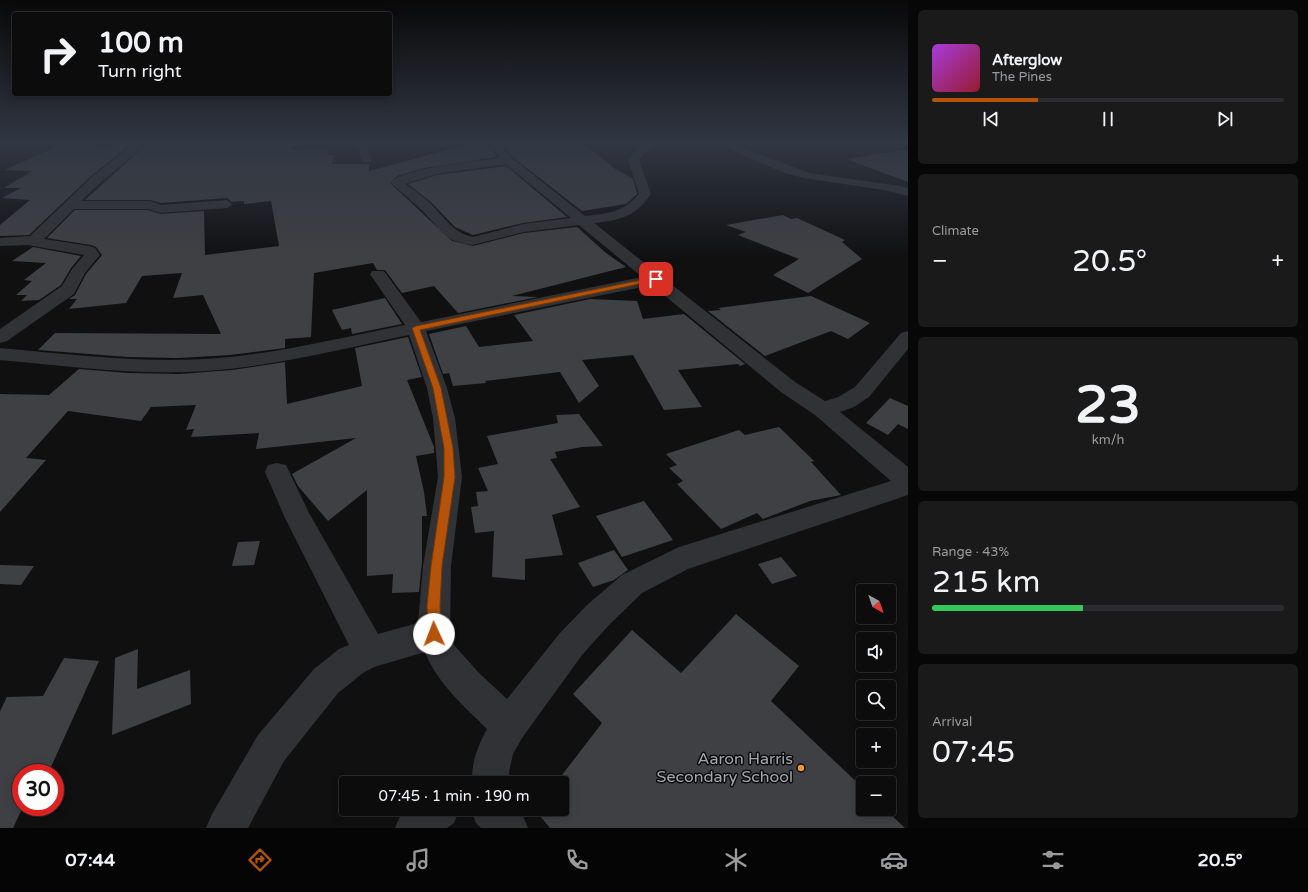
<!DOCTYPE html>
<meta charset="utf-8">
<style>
:root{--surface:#0c0c0d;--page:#1a1a1b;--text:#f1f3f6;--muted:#9a9b9d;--line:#2c2c2e;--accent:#b45309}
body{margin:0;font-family:"Varela Round",sans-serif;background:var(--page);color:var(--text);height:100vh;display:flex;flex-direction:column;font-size:15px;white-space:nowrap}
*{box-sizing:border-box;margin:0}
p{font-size:13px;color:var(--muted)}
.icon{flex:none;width:22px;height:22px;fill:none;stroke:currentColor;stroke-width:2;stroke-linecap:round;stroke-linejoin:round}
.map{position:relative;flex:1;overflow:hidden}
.details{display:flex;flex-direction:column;gap:10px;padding:10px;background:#070707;width:400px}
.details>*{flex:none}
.hud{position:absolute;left:12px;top:12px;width:380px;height:84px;border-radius:4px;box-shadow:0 2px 10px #0003,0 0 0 1px var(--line);background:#0c0c0d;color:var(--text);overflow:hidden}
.needle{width:26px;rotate:140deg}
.controls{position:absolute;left:856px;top:584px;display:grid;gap:8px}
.controls a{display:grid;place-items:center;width:40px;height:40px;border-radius:4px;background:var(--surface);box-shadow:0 2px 10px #0003,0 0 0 1px var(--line);font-size:20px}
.speed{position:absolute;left:12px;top:764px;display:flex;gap:8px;font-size:20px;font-weight:700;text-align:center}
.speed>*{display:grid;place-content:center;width:52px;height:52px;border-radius:50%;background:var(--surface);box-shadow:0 2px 10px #0003,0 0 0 1px var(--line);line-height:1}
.speed .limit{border:6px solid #d22;background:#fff;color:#111}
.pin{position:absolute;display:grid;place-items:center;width:34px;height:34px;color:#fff;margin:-17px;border-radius:8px;box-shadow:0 2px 6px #0006}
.me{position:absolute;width:44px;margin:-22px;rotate:358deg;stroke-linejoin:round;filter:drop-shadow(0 0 3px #0008)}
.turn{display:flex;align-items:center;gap:14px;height:84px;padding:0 20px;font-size:18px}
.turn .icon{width:52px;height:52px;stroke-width:2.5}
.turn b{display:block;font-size:28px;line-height:34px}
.big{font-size:30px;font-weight:600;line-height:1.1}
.details .tile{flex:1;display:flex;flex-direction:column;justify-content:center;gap:6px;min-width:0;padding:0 14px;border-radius:6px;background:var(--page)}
.details .dial{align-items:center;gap:0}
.dial b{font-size:52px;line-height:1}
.song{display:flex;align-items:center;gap:12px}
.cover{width:48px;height:48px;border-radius:6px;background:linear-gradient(135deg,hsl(280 70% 55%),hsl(350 70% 35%))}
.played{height:4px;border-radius:2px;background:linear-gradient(90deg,var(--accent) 30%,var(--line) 30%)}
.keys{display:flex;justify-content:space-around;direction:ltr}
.heat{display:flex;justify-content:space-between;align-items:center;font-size:22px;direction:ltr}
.charge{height:6px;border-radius:3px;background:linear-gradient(90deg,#34c759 43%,var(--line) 0)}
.trip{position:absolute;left:339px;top:776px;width:230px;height:40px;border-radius:4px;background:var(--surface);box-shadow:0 2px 10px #0003,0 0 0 1px var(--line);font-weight:600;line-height:40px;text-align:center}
.tab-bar{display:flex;height:64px;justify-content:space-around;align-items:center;background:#050505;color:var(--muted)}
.tab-bar .icon{width:28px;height:28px}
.tab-bar .current{color:var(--accent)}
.tab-bar b{font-size:18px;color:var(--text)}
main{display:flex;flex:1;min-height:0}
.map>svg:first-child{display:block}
.building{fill:#3f4044}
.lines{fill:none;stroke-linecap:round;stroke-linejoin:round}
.minor{fill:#313236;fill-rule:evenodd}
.route{fill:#b45309;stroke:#753606}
.poi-dot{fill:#e59834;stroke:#0b0b0c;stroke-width:1.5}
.labels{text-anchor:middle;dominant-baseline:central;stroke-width:3;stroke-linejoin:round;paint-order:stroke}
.near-poi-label{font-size:16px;fill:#a2a8b1;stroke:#0b0b0c;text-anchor:end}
</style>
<main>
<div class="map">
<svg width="908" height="828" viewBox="0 0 908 828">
<rect width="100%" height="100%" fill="#101011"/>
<!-- building -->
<g class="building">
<path d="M64 143 109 146 114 143H132L91 176 29 235 0 236V225L30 200 2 198 21 188H4L32 171 5 170Z"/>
<path d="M148 143 294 144 290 150 329 149 327 155H335L331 164H369V171L473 143H486L497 157 424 168 397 176 390 183 452 241 473 246 524 233 577 227 606 253 626 267 512 296 538 297 458 313 434 286 402 293 385 270H377L373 263 314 273 311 337 285 339V348L230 355 179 358 128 357 38 350 55 333 221 334 203 295 173 298 182 273 142 276 126 303 69 309 77 299H69L75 295 86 274 102 255 96 247 91 245 47 238 75 210H148L160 214 204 211 205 255 279 246 271 201 244 204V201L232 202 227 198 161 203 150 200H85Z"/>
<path d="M500 143H583L614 168 633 179 637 194 626 204 582 211 513 157Z"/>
<path d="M908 149V182L846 159Z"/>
<path d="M506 166 567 217 523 223 473 235 455 227 431 202 408 184 437 175Z"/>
<path d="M783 215 791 219 797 218 845 240 842 242 862 259 808 293 773 275 799 259 738 235 746 232 726 225Z"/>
<path d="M33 247 81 256 71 268 61 285 39 300 21 301 27 295H16L32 281 24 280 46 263 12 261Z"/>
<path d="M811 296 870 323 848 339 831 331 765 356 708 311 721 310 718 308Z"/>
<path d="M385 298 402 324 352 334 351 328 342 330 332 310Z"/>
<path d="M590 299 637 301 643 319 684 314 745 364 740 366 738 364 678 370 702 407 664 410 633 355 582 360 599 386 579 403 560 372 485 381 486 383 453 386 449 373 443 374 429 334 466 326 479 347 533 341 514 315Z"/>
<path d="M408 337 422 377 407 380 434 447V453L416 456 424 492 427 516H422V561L419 592 392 593 393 574 367 576V490L328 521 298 486 292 474 356 438 256 449 259 433 191 437 194 429 186 430 196 405 151 407 141 421 68 411 26 458 46 460 0 512V394L49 395 79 369 128 373 180 374 232 370 285 362 287 404 362 386 355 348Z"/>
<path d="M890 398 908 406V429L898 424 888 435 866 423Z"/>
<path d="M579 414 603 446 582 447 555 452 557 458 550 459 580 507 552 515 563 555 525 559V580L492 577 494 531 475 533 471 507 478 506 476 492 488 491 478 468 498 464 487 436 558 423 556 415Z"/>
<path d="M779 427 814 461 811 462 841 495 810 501 763 519 757 513 721 529 677 484 683 481 669 468 677 465 666 454 739 430 745 435Z"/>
<path d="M644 501 673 540 622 557 596 516Z"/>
<path d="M260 541 254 565 232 566 238 542Z"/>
<path d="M614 550 628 570 614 580 593 587 578 563Z"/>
<path d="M781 557 797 576 772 584 758 564Z"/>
<path d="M0 565 34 566 21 585 0 584Z"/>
<path d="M736 614 799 666 771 701 863 788V809H885L905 828H550L534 809H562V775L602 723 573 694 632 630 681 673Z"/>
<path d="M138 649 137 689 190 670 191 704 112 735 115 658Z"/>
<path d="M64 658 99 661 50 769 21 770V811L13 828H0V711L7 697 43 696Z"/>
</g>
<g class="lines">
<!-- minor -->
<g class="minor">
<path d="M135 143H147L100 183 81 201H150L161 205 227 200 233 204 227 208 160 213 148 209H74L44 239 90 246 95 248 100 255 85 273 74 294 7 341 0 343V329L62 286 72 269 84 255 28 245 0 246V238L30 236 92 177Z"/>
<path d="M355 143H365L372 160 371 162H363Z"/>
<path d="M487 143H498L512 158 585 216C609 213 622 213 639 194L628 160C637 147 646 143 661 143L644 154 639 160 651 194C635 217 620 220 594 223L795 382 825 401 838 397 855 387 901 333 908 331V349L869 397 854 407 840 412 908 467V495L688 569 642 593 609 625 582 655 522 738 513 754 509 772 510 783H472C471 764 478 745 487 729 464 706 437 683 425 652L374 667 363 673 338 693 284 761 248 828H206L212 814 258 735 314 669 339 649 349 645 285 518 265 472 268 465 277 463 286 465 309 513 378 634 418 623 423 566 438 477 433 418 427 388 409 335C342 349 275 366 206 371 137 376 68 366 0 360V348C68 354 137 363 205 359 273 355 339 338 405 325L370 274 372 271H384L421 322 642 277 579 225 524 232 473 245 464 244 452 240 445 235 421 209 391 183C401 168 480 161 500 158ZM506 164 571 218 523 224 473 237C454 234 443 216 430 203 422 196 414 190 405 184L437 174ZM652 285 781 392 815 415 891 481 679 547 622 575 587 605 560 633 507 699 479 673 454 645 450 634 451 566 462 477 455 418 447 388 426 331Z"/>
<path d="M715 143H731L809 173 900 186 908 188V196L884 190 804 178 782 172Z"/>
<path d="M407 809H460L454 823 447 828H395L401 814Z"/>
<path d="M470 809H517L522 814 528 828H481L476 823Z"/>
</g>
</g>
<!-- sky -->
<linearGradient id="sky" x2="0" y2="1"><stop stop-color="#090909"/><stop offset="0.55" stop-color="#313743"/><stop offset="1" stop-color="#313743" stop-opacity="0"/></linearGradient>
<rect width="908" height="259" fill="url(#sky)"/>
<!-- route -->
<path class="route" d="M656 277 659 279 658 280 420 330 441 388 453 448 455 477 442 566 440 606 441 634 439 639 434 640 430 639 428 634 427 606 431 566 444 477V448L433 388 412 328 416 326Z"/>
<!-- markers -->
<circle class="poi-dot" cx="801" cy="768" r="4"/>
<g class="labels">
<!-- near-poi labels -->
<g class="near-poi-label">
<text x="793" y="759">Aaron Harris<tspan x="793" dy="18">Secondary School</tspan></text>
</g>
</g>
</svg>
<div class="controls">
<a><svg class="needle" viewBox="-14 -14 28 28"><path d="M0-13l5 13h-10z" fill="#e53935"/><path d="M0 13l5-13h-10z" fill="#9a9b9d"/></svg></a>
<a><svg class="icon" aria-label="sound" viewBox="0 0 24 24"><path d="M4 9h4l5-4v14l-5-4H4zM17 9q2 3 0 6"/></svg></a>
<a><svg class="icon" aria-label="search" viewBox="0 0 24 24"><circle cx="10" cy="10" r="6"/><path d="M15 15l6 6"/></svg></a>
<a>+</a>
<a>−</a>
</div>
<div class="speed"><div class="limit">30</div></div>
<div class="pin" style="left:656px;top:279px;background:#d93025"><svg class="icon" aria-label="arrive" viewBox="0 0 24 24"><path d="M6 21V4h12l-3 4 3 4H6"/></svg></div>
<svg class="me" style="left:434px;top:634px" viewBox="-20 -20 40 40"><circle r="19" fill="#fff"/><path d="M0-13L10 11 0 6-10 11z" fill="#b45309"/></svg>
<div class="trip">07:45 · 1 min · 190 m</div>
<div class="hud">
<div class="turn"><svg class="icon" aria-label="right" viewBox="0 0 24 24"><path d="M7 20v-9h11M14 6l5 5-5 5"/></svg><div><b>100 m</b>Turn right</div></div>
</div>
</div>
<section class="details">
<div class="tile">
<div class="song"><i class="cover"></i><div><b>Afterglow</b><p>The Pines</p></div></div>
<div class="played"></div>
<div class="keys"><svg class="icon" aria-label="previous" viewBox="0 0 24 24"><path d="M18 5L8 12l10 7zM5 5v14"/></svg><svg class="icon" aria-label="pause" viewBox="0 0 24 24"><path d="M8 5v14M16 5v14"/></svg><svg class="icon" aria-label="next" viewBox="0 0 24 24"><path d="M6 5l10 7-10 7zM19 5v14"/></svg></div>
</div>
<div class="tile"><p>Climate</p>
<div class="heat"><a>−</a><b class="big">20.5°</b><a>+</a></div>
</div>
<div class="tile dial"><b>23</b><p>km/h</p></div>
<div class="tile"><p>Range · 43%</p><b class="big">215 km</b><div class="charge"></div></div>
<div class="tile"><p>Arrival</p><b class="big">07:45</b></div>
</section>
</main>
<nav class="tab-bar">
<b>07:44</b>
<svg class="icon current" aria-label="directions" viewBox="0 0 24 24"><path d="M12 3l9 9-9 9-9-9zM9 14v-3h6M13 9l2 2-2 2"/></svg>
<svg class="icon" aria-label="music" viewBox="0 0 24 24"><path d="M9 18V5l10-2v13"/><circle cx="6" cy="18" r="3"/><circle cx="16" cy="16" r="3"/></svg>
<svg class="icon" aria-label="phone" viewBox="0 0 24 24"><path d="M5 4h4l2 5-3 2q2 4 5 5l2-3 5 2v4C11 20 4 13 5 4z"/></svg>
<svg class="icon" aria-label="climate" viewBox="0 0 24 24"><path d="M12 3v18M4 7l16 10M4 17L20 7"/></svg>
<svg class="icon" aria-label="car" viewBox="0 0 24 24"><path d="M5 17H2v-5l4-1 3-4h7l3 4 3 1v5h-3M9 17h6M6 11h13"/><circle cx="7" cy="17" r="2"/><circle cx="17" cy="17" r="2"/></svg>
<svg class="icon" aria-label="filters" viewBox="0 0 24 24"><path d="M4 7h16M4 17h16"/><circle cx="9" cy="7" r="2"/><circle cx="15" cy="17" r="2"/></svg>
<b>20.5°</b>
</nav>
